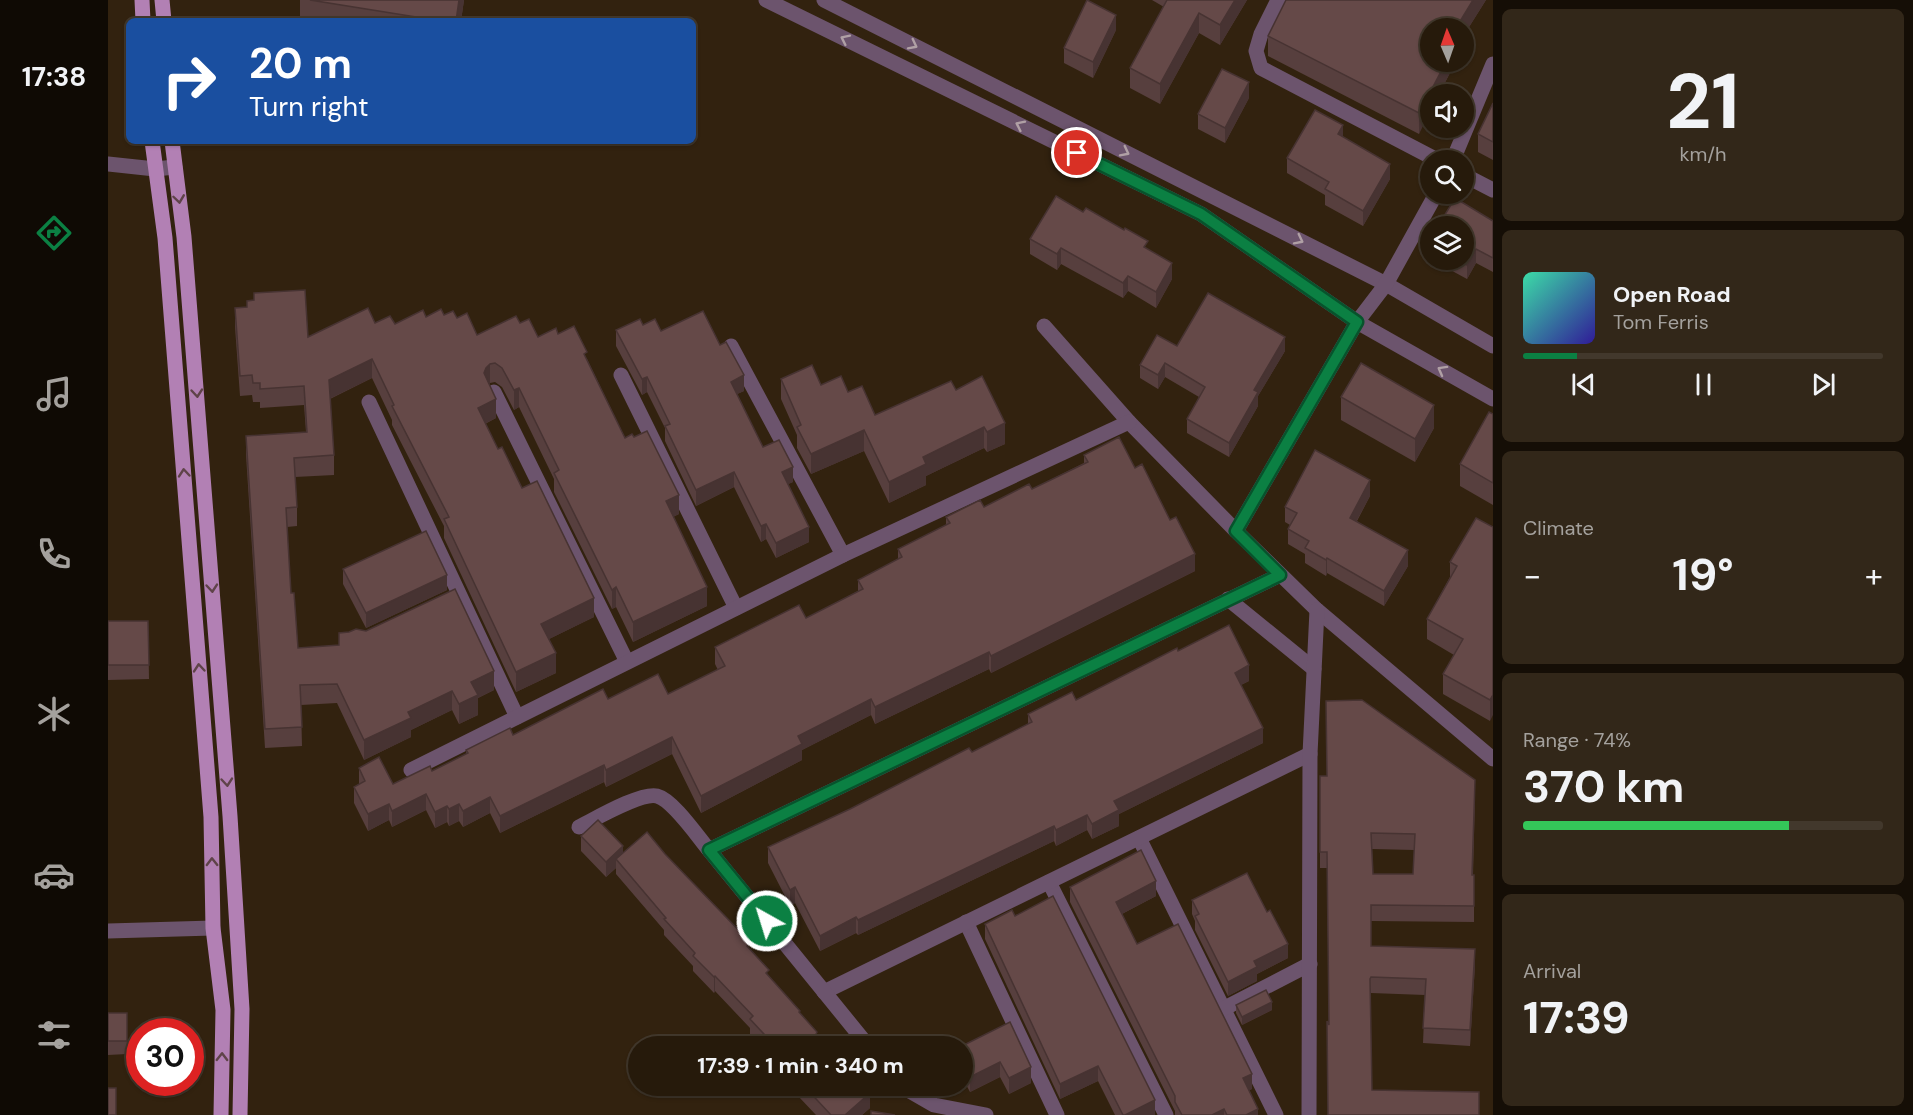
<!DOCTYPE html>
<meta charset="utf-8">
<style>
:root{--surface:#261a0b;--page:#322719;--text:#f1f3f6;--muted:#a4a19d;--line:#42382c;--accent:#0b8043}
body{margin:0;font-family:"DM Sans",sans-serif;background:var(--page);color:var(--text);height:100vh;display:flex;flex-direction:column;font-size:22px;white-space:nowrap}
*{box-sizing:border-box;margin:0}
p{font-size:20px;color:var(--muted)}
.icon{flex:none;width:33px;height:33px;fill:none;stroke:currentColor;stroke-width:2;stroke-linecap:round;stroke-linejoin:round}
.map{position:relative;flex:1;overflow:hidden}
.drawer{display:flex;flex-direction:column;gap:9px;padding:9px;background:#150e06;width:420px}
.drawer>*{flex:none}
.hud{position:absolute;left:18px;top:18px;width:570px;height:126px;border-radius:9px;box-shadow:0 2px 4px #0004,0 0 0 2px var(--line);background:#1a4fa0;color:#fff;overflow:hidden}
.needle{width:39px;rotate:358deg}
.tools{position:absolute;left:1312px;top:18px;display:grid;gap:12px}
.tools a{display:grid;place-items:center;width:54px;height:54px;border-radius:50%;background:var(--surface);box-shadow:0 2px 4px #0004,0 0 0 2px var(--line);font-size:30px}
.speed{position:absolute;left:18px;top:1018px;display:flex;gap:12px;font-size:30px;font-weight:700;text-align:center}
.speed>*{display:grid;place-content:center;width:78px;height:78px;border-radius:50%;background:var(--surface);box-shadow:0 2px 4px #0004,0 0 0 2px var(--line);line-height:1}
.speed .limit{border:9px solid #d22;background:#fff;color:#111}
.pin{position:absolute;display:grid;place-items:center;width:51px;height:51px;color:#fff;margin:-26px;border:3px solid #fff;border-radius:50%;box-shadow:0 2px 6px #0007}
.me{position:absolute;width:66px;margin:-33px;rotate:321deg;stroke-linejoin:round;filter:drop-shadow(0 0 4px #0008)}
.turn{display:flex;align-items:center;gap:21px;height:126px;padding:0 24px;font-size:27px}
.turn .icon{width:78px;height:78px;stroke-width:2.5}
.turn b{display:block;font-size:42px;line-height:51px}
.big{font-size:45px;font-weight:700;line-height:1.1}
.drawer .card{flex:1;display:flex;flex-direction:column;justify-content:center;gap:9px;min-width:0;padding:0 21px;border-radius:9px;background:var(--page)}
.drawer .dial{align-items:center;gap:0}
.dial b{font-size:78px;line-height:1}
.song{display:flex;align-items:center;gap:18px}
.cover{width:72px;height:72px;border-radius:9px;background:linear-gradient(135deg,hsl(160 70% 55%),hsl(250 70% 35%))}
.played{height:6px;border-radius:3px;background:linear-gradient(90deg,var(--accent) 15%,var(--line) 15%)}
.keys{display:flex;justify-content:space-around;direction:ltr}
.heat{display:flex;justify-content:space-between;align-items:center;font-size:33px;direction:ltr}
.charge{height:9px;border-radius:4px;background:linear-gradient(90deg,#34c759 74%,var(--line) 0)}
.trip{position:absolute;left:520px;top:1036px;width:345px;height:60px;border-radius:30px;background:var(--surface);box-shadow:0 2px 4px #0004,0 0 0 2px var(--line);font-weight:700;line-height:60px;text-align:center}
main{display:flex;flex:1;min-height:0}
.menu{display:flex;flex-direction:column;width:108px;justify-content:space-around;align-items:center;background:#0f0a04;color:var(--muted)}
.menu .icon{width:42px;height:42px}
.menu .on{color:var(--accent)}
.menu b{font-size:27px;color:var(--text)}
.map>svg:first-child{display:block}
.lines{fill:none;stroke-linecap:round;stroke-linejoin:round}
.minor{stroke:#6c546d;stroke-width:15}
.major{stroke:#b280b4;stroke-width:15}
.wall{fill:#573f3e;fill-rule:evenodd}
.shaded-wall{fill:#473332}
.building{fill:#654948;stroke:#473332;stroke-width:1.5;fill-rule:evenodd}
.oneway{stroke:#b0a0a5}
.oneway2{stroke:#5f4349}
.route-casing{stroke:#07532c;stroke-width:15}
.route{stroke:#0b8043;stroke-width:10}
</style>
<main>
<nav class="menu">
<b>17:38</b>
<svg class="icon on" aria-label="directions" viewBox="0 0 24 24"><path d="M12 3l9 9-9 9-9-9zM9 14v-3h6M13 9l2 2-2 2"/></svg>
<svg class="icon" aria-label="music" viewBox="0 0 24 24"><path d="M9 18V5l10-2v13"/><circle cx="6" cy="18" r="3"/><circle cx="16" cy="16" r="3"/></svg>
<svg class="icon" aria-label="phone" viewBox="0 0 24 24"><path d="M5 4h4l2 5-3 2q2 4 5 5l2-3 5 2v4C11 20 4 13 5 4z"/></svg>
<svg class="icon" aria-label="climate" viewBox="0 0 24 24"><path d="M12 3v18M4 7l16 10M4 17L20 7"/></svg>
<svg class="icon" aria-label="car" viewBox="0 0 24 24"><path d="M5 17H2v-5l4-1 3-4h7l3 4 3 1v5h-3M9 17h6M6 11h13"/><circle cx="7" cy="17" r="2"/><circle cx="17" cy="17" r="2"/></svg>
<svg class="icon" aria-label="filters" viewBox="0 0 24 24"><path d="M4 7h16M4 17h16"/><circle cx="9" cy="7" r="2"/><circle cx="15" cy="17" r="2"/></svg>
</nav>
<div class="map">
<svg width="1385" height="1115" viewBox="0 0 1385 1115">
<rect width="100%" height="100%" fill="#32220f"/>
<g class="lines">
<!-- minor -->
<g class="minor">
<path d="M658 0 1093 214 1249 322 1385 399"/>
<path d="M716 0 1278 284 1385 346"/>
<path d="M1170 0 1153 34 1148 51 1153 68 1329 160"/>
<path d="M1345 160 1385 64"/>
<path d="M0 164 47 169 67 167"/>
<path d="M1356 175 1385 190"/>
<path d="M1328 194 1278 284 1249 322 1128 531 1209 610 1385 759"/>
<path d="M936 326 1021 422 1128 531"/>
<path d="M623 346 735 555"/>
<path d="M513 375 628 608"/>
<path d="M386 392 519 662"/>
<path d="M261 402 409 717"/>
<path d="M1120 599 1206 669"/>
<path d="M303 770 735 555 1021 422"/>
<path d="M471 827C487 819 533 792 549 796 565 800 590 837 601 850"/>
<path d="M1031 838 1168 1115"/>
<path d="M941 882 1058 1115"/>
<path d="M858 922 949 1115"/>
<path d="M0 931 105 928"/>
<path d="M716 992 1202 754"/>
<path d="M1115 1009 1202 964"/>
<path d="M761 1047 601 850 1172 575"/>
<path d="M793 1086 826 1105 878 1115"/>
<path d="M1201 1115 1202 754 1209 610"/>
</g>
<!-- major -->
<g class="major">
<path d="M34 0 35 21"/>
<path d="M54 0 56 21"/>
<path d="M44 141 57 238 103 817 105 928 115 1010 113 1115"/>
<path d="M64 141 76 237 122 816 134 1009 132 1115"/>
</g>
</g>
<!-- wall -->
<g class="wall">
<path d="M192 0H356L353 21H192Z"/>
<path d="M1044 0H1139L1112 45 1091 33 1052 104 1022 88V68L1056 7Z"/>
<path d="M1178 0H1378L1356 35V28H1323L1343 62V71L1331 94H1323L1311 134 1160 56V36Z"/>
<path d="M1008 30 985 78 956 63V48Z"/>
<path d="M1141 98 1117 143 1090 129V114Z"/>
<path d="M1385 103V160L1370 152V134Z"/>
<path d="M1235 137 1282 179 1255 226 1217 205V195L1179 173V158Z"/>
<path d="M1335 218 1385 221V272L1368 263 1359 279 1324 260H1356L1325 226Z"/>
<path d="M1323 231V259L1317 256V241Z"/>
<path d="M922 239 1040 249 1064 279 1048 308 1020 291 1015 298 953 264 949 270 922 254Z"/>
<path d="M146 293 200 337 267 323 287 324 318 317 336 315 349 318 369 335 412 323 430 337 450 334 479 359 517 438 571 514 565 517 599 606 525 642 508 607 504 609 446 492V479L411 407 406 410 394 387 387 382 382 383 381 384 388 418 377 424 390 449 414 488 486 617 441 639 448 673 408 692 336 538V526L284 425V420L264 378 222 399 226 455V475L187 477 189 507V526L179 527 183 593 190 648 386 690 370 698V715L351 724 344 710 303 730V737L256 760 229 703 193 705 194 746 157 748 138 455V436L198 432 196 405 152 408V402H145L144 395 132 396 127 327V308L139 307V301L146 300Z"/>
<path d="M535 325 553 331 612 345 636 391 629 394 655 447 685 482 680 484 701 542 668 558 658 539 653 542 626 487 588 506 557 441V428L539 392 534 395 508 346V330Z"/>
<path d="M1069 346 1177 351 1150 396V406L1121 457 1079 433V419L1091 397 1057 377 1050 389 1032 378V365Z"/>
<path d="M673 379 713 385 740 392 767 415 848 390 897 444 879 452 876 448 818 476V485L781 503 756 451 703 474 689 448V435L673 399Z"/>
<path d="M1233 397 1326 428 1307 462 1233 420Z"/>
<path d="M1385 414V505L1352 486V464Z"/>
<path d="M976 455 1027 468 1087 571 883 673 881 669 767 724 763 715 694 750V760L593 813 564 754 498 787 496 782 392 833 382 813 355 827 351 821 341 826 339 822 327 828 318 810 284 827 281 820 260 831 246 803V787L251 784V768L285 784 324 771 358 754V750L405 735 500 699 560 694 610 670 607 664V647L698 618 750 591V580L790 559V549L838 525V517L876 507 924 489 976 463Z"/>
<path d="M1262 496 1249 521 1300 566 1276 606 1219 573 1218 576 1197 563V554L1180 544V529L1182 525 1177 522V507Z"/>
<path d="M1385 527 1382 721 1335 694V674L1346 655 1319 639V619L1342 577V562Z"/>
<path d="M235 569 339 590 258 628 235 584Z"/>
<path d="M0 621H40L41 679 0 680Z"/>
<path d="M1070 651 1141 681 1133 685 1155 743 1011 814V826L984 839 979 830 948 846 946 841 750 935 748 933 712 951 687 903 682 906 660 863V847L864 752 920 724V714L968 700Z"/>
<path d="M1212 776 1367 796 1365 875H1366V922L1263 921V946L1367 965 1362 1046 1315 1043 1317 995 1263 993 1220 1115 1221 1024 1219 868H1212ZM1264 849 1306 850 1305 874H1265Z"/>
<path d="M473 836 515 853 557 854 643 950 661 976 720 1047H654L642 1034V1028L607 991 606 993 585 971V966L556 935V930L508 874V868L498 877 473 851Z"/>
<path d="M962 887 1048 896 1014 914 1029 944 1144 1089 1141 1090 1150 1115H1067V1111L962 902Z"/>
<path d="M1084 900 1180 958 1149 974V981L1120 996 1087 930V921L1084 914Z"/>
<path d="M907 916 1047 1115H1007L990 1081 952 1099 877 939V924Z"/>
<path d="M1128 1005 1164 1010 1134 1025 1128 1013Z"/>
<path d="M0 1013H19V1054L0 1055Z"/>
<path d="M902 1022 923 1083 901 1094 892 1077 862 1092 855 1079V1047Z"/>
<rect x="34" y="1083" width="30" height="8"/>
<path d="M690 1086H755L762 1108 754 1115H708L691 1097V1088Z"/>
</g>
<!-- shaded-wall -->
<g class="shaded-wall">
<path d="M351 0H356L353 21H348Z"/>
<path d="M1127 0H1139L1112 45V25Z"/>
<path d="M1365 0H1378L1356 35V28H1348Z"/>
<path d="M1091 13V33L1052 104V84Z"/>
<path d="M1008 15V30L985 78V62Z"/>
<path d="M1336 62H1343V71L1331 94H1323V110L1311 134V113Z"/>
<path d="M1141 82V98L1117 143V128Z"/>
<path d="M1235 125V141L1230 134Z"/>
<path d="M1282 164V179L1255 226V211Z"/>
<path d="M953 248V264L949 270V254Z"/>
<path d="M1368 249V263L1359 279V265Z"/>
<path d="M1064 263V279L1048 308V292Z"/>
<path d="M1020 276V291L1015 298V283Z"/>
<path d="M1177 337V351L1150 396V406L1121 457V443L1146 390Z"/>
<path d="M264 359V378L221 399V380Z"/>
<path d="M1057 363V377L1050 389V375Z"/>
<path d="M382 364V383L378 387 376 373 378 368Z"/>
<path d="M636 375V391L623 397V382Z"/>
<path d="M539 377V392L534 395V379Z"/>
<path d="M411 388V407L406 410V390Z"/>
<path d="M388 399V418L370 427V408Z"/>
<path d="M1326 405V428L1307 462V439Z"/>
<path d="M897 423V444L879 452V432Z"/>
<path d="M876 427V448L818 476V485L781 503V482L815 457Z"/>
<path d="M756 430V451L703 474V454Z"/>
<path d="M685 467V482L674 487V472Z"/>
<path d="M626 472V487L588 506V490Z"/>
<path d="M1262 480V496L1242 533V518Z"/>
<path d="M571 495V514L558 520V501Z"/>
<path d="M658 524V539L653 542V526Z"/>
<path d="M701 527V542L668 558V543Z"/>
<path d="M1300 550V566L1276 606V591Z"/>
<path d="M1087 554V571L883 673V656Z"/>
<path d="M1219 558V573L1218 576V560Z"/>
<path d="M339 575V590L258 628V613Z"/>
<path d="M508 587V607L504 609V590Z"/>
<path d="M599 587V606L525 642V622Z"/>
<path d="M486 598V617L433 643V624Z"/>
<path d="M881 652V669L767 724V707Z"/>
<path d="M448 653V673L408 692V672Z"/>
<path d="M1141 665V681L1127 688V673Z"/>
<path d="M386 671V690L370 698V715L351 724V704L363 682Z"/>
<path d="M344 691V710L303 730V737L256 760V740L300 712Z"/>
<path d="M1385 695V715L1382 721V700Z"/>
<path d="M763 699V715L694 750V760L593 813V796L690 736Z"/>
<path d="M1155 728V743L1011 814V826L984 839V824L1006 801Z"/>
<path d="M564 737V754L498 787V770Z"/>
<path d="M496 765V782L392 833V816Z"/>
<path d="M318 794V810L284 827V811Z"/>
<path d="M382 797V813L355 827V811Z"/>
<path d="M281 804V820L260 831V814Z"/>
<path d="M351 804V821L341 826V809Z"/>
<path d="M339 806V822L327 828V812Z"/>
<path d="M979 815V830L948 846V830Z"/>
<path d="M946 826V841L750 935V920Z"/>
<path d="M515 846V861L508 859V868L498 877V862Z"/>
<path d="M1048 881V896L1008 917V902Z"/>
<path d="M687 887V903L682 906V890Z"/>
<path d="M748 917V933L712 951V936Z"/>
<path d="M1180 944V958L1149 974V981L1120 996V982L1146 961Z"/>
<path d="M1367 949V965L1362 1046V1030Z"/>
<path d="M607 976V991L606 993V977Z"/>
<path d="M1164 1002V1010L1134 1025V1017Z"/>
<path d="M892 1062V1077L862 1092V1077Z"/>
<path d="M990 1066V1081L952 1099V1084Z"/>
<path d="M923 1067V1083L901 1094V1078Z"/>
<path d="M1144 1074V1089L1135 1093V1078Z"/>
<path d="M762 1093V1108L754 1115H737Z"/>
<path d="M1047 1100V1115H1017Z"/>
<path d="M1116 1109V1115H1104Z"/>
<path d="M1150 1109V1115H1138Z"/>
</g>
<!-- building -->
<g class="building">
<path d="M202 0H351L348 21H333Z"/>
<path d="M979 0 1008 15 985 62 956 48Z"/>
<path d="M1059 0H1127L1112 25 1091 13 1052 84 1022 68Z"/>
<path d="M1178 0H1365L1348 28H1323V62H1338L1311 113 1160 36Z"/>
<path d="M1114 69 1141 82 1117 128 1090 114Z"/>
<path d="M1385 103V142L1370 134Z"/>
<path d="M1207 110 1235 125 1230 134 1282 164 1255 211 1217 189 1221 182 1179 158Z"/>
<path d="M948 196 975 212 978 208 1016 230 1017 228 1040 241 1036 247 1064 263 1048 292 1020 276 1015 283 953 248 949 254 922 239Z"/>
<path d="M1347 198 1385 221V258L1368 249 1359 265 1349 260H1356V226H1325L1331 216 1335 218Z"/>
<path d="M1323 231V245L1317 241Z"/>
<path d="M197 290 200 337 260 308 267 323 282 316 287 324 315 310 318 317 333 309 336 315 345 311 349 318 359 313 369 335 408 316 412 323 421 319 430 337 448 328 450 334 466 326 479 352 476 354 517 438 524 434 526 437 539 431 571 495 558 501 599 587 525 622 508 587 504 590 446 473 451 470 411 388 406 390 394 368 387 363 382 364 378 368 376 373 388 399 370 408 390 449 394 447 414 488 429 481 486 598 433 624 448 653 408 672 336 519 341 517 284 406 286 405 264 359 221 380 226 455 186 458 189 507 178 508 183 593H186L190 648 231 645V633L241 632 248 629 258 631 347 589 386 671 363 682 370 695 351 704 344 691 300 712 303 718 256 740 229 684 192 685 194 727 157 729 138 436 199 432 196 386 152 389V383H145L144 375 132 376 127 308 139 307V301L146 300V293Z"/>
<path d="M1100 293 1177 337 1146 390 1150 392 1121 443 1079 419 1097 387 1057 363 1050 375 1032 365 1049 335 1069 346Z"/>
<path d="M595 311 612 345 618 342 636 375 623 382 655 447 671 440 685 467 674 472 701 527 668 543 658 524 653 526 626 472 588 490 557 426 562 424 539 377 534 379 508 330 532 319 535 325 547 319 553 331Z"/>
<path d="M1253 363 1326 405 1307 439 1233 397Z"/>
<path d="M704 365 713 385 733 376 740 392 754 386 767 415 843 381 848 390 874 376 897 423 879 432 876 427 815 457 818 464 781 482 756 430 703 454 689 427 693 425 673 379Z"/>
<path d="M1381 412 1385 414V483L1352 464Z"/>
<path d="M1011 437 1027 468 1034 464 1062 520 1068 517 1087 554 883 656 881 652 767 707 763 699 690 736 694 744 593 796 564 737 498 770 496 765 392 816 382 797 355 811 351 804 341 809 339 806 327 812 318 794 284 811 281 804 260 814 246 787 257 781 251 768 271 757 285 784 322 766 324 771 360 753 358 750 402 728 405 735 495 689 500 699 550 674 560 694 617 666 607 647 691 605 698 618 755 589 750 580 794 557 790 549 842 523 838 517 872 500 876 507 921 484 924 489 980 462 976 455Z"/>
<path d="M1207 450 1262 480 1242 518 1300 550 1276 591 1219 558 1218 560 1197 548 1201 541 1180 529 1189 513 1177 507Z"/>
<path d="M1368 518 1385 527V695L1382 700 1335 674 1355 639 1319 619 1349 566 1342 562Z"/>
<path d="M318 531 339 575 258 613 235 569Z"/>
<path d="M0 621H40L41 665H0Z"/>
<path d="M1121 625 1141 665 1127 673 1155 728 1006 801 1011 810 984 824 979 815 948 830 946 826 750 920 748 917 712 936 687 887 682 890 660 847 742 809 861 748 864 752 924 722 920 714 964 692 968 700 1069 648 1070 651Z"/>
<path d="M1254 700 1367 780 1364 875H1366V906L1263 905V946L1367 949 1362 1030 1315 1028 1318 979 1263 977 1262 979 1264 1090 1371 1092V1115H1220L1219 1021 1221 1025 1219 852H1212V776H1219L1218 701ZM1263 833 1307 834 1305 874H1265Z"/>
<path d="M490 820 515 846 498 862 473 836Z"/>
<path d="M539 832 557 854 643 943 639 946 661 970 658 973 692 1011 691 1012 709 1032 708 1034 720 1047H668L642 1019 645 1016 607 976 606 977 585 956 587 953 556 919 558 918 508 859Z"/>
<path d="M1033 850 1048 881 1008 902 1029 944 1070 924 1144 1074 1135 1078 1150 1109 1138 1115H1119L1116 1109 1104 1115H1074L1067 1102V1096L962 887Z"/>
<path d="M1139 873 1159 912 1162 910 1180 944 1146 961 1149 967 1120 982 1087 916 1091 914 1084 900Z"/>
<path d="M945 896 1047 1100 1017 1115H1015L990 1066 952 1084 877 924 904 910 907 916Z"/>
<path d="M1158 990 1164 1002 1134 1017 1128 1005Z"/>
<rect x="0" y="1013" width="19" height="28"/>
<path d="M902 1022 923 1067 901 1078 892 1062 862 1077 855 1063V1047H852Z"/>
<path d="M696 1086H755L762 1093 737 1115H723Z"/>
<rect x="0" y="1088" width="8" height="27"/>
<path d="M763 1111 787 1115H763Z"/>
</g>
<!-- one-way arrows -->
<defs><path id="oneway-chevron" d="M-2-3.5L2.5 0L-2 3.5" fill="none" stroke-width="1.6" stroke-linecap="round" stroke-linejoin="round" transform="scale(1.5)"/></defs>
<g class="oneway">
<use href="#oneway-chevron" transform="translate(737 39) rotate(-154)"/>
<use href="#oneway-chevron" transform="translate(805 45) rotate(27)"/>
<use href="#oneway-chevron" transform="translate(912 125) rotate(-154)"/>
<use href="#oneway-chevron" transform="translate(1017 152) rotate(27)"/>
<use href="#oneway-chevron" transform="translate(1191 240) rotate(27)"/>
<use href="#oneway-chevron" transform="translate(1334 370) rotate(-151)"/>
</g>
<g class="oneway2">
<use href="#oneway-chevron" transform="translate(71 199) rotate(82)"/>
<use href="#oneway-chevron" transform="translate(89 393) rotate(85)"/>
<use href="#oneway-chevron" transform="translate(76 473) rotate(-95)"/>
<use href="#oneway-chevron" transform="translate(104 588) rotate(85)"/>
<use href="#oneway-chevron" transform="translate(91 668) rotate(-95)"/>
<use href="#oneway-chevron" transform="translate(119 782) rotate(85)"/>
<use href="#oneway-chevron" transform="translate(104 862) rotate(-91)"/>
<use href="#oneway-chevron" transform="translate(114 1057) rotate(-89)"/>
</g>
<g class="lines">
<defs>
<path id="route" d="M659 921 601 850 1172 575 1128 531 1249 322 1093 214 969 153"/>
</defs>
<!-- route casing -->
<use href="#route" class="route-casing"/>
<!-- route -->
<use href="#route" class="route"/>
</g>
</svg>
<div class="tools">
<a><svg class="needle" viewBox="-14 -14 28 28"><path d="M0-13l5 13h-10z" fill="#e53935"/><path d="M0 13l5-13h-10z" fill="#a4a19d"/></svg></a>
<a><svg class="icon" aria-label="sound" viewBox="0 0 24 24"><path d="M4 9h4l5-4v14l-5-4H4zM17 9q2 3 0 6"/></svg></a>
<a><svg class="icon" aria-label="search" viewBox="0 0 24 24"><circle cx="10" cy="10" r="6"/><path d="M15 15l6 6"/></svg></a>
<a><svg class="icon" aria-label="layers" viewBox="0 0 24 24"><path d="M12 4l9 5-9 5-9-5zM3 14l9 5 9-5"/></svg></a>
</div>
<div class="speed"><div class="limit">30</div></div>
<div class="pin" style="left:969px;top:153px;background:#d93025"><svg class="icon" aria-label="arrive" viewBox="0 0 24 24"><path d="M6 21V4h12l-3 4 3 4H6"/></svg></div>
<svg class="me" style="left:659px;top:921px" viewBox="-20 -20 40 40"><circle r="17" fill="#0b8043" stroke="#fff" stroke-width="3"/><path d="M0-11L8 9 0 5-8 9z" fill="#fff"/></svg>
<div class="trip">17:39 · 1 min · 340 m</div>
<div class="hud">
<div class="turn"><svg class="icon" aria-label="right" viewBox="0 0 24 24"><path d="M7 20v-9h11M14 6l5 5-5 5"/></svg><div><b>20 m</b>Turn right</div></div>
</div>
</div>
<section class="drawer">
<div class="card dial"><b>21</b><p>km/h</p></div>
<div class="card">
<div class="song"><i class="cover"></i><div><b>Open Road</b><p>Tom Ferris</p></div></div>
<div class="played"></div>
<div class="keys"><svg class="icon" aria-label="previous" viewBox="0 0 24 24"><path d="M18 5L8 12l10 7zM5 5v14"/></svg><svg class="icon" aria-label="pause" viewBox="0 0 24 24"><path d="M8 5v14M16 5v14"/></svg><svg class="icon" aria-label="next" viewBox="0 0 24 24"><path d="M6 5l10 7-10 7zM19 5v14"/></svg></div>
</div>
<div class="card"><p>Climate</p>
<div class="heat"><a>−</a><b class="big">19°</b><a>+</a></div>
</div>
<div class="card"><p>Range · 74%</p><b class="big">370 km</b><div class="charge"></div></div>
<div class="card"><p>Arrival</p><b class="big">17:39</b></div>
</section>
</main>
